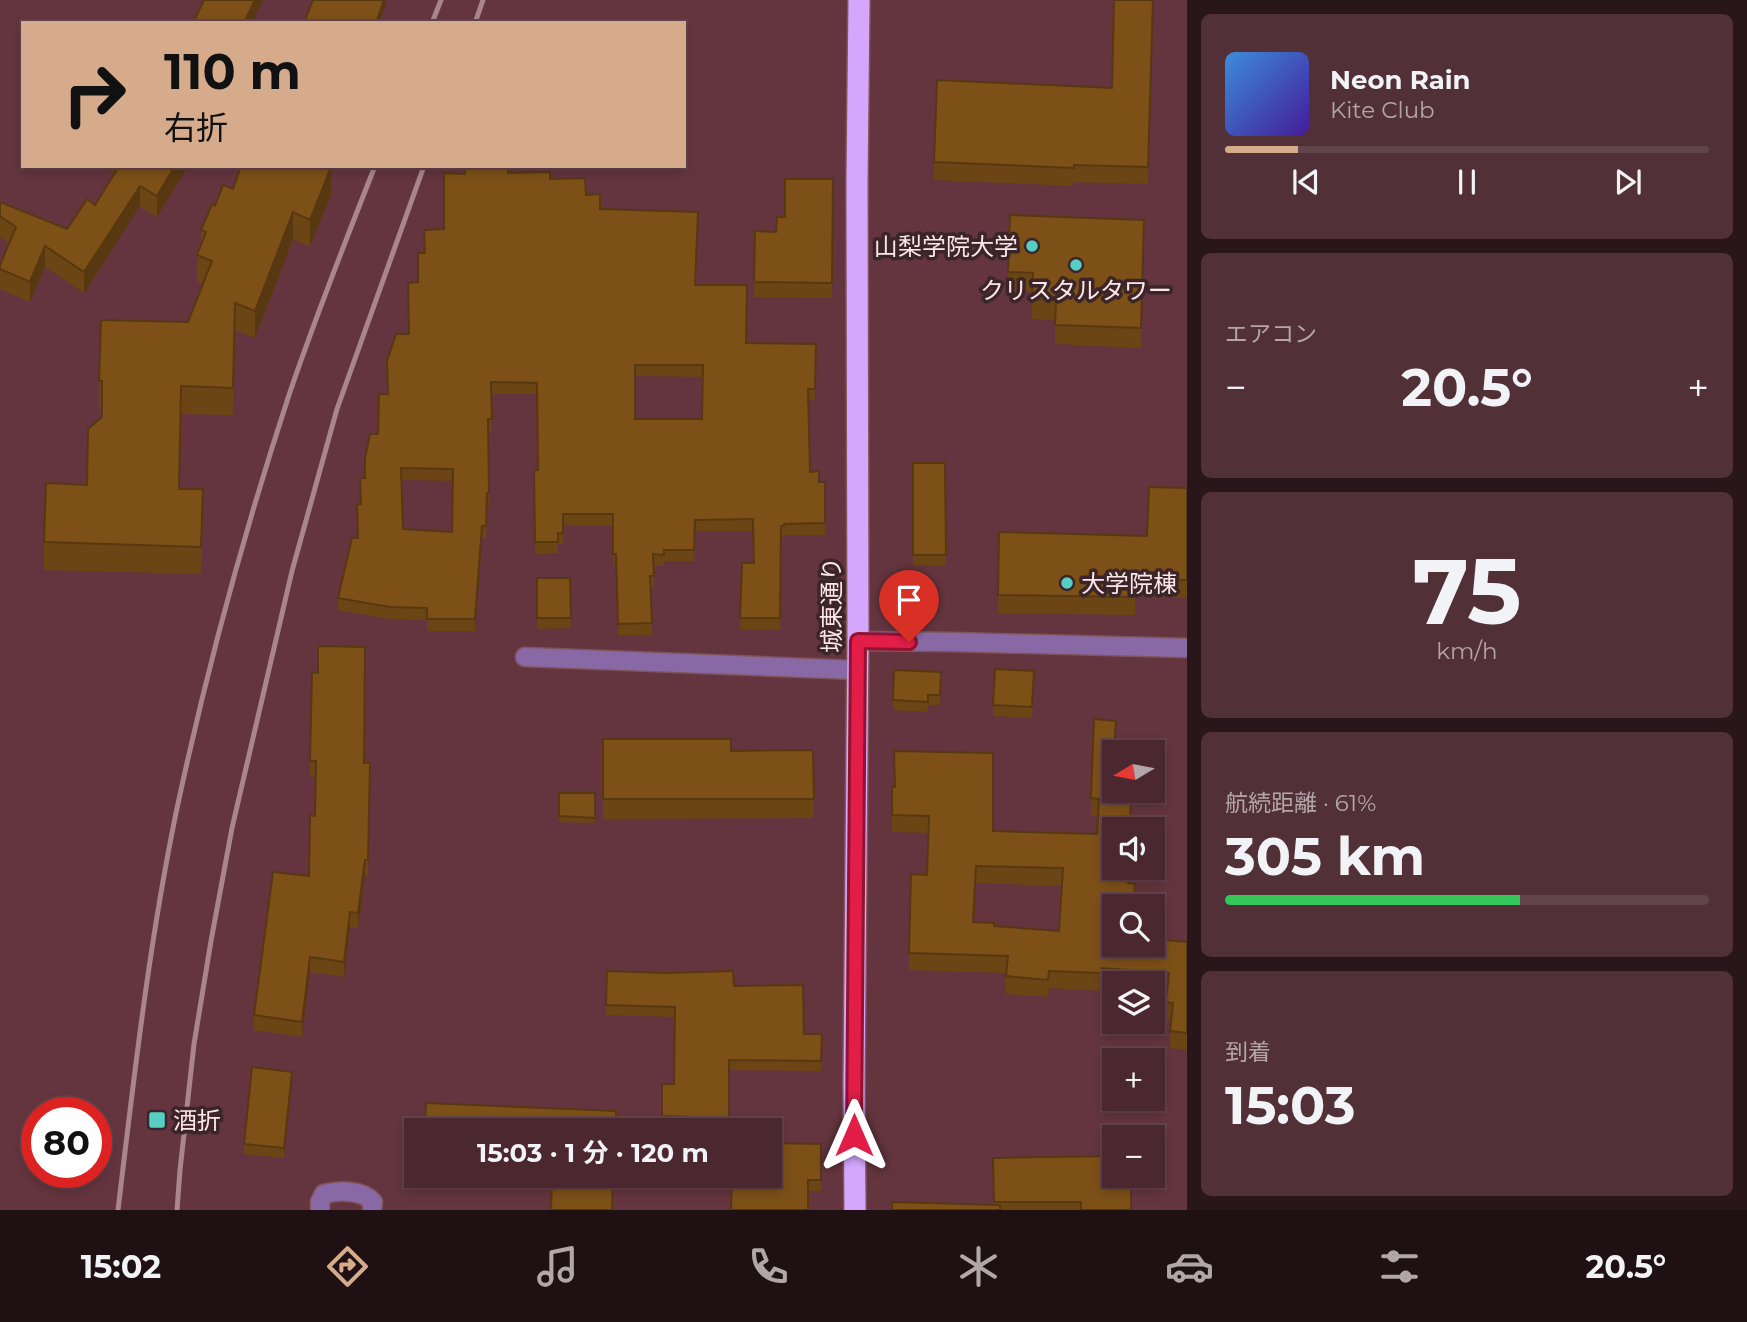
<!DOCTYPE html>
<html lang="ja">
<meta charset="utf-8">
<style>
:root{--surface:#4b282f;--page:#523037;--text:#f1f3f6;--muted:#b2a6aa;--line:#62444b;--accent:#d6ab8b}
body{margin:0;font-family:Montserrat,"Noto Sans JP",sans-serif;background:var(--page);color:var(--text);height:100vh;display:flex;flex-direction:column;font-size:26px;white-space:nowrap}
*{box-sizing:border-box;margin:0}
p{font-size:23px;color:var(--muted)}
.icon{flex:none;width:38px;height:38px;fill:none;stroke:currentColor;stroke-width:2;stroke-linecap:round;stroke-linejoin:round}
.map{position:relative;flex:1;overflow:hidden}
.sheet{display:flex;flex-direction:column;gap:14px;padding:14px;background:#29161a;width:560px}
.sheet>*{flex:none}
.top-card{position:absolute;left:21px;top:21px;width:665px;height:147px;border-radius:0px;box-shadow:0 4px 10px #0003,0 0 0 2px var(--line);background:#d6ab8b;color:#111;overflow:hidden}
.needle{width:46px;rotate:260deg}
.tools{position:absolute;left:1102px;top:740px;display:grid;gap:14px}
.tools a{display:grid;place-items:center;width:63px;height:63px;border-radius:0px;background:var(--surface);box-shadow:0 4px 10px #0003,0 0 0 2px var(--line);font-size:35px}
.speed{position:absolute;left:21px;top:1097px;display:flex;gap:14px;font-size:35px;font-weight:700;text-align:center}
.speed>*{display:grid;place-content:center;width:91px;height:91px;border-radius:50%;background:var(--surface);box-shadow:0 4px 10px #0003,0 0 0 2px var(--line);line-height:1}
.speed .limit{border:10px solid #d22;background:#fff;color:#111}
.pin{position:absolute;display:grid;place-items:center;width:60px;height:60px;color:#fff;margin:-72px -30px;border-radius:50% 50% 50% 0;rotate:-45deg;box-shadow:0 0 7px #0007}
.pin .icon{rotate:45deg}
.me{position:absolute;width:77px;margin:-38px;rotate:0deg;stroke-linejoin:round;filter:drop-shadow(0 0 5px #0008)}
.turn{display:flex;align-items:center;gap:24px;height:147px;padding:0 28px;font-size:32px}
.turn .icon{width:91px;height:91px;stroke-width:2.5}
.turn b{display:block;font-size:49px;line-height:60px}
.big{font-size:52px;font-weight:700;line-height:1.1}
.sheet .widget{flex:1;display:flex;flex-direction:column;justify-content:center;gap:10px;min-width:0;padding:0 24px;border-radius:10px;background:var(--page)}
.sheet .dial{align-items:center;gap:0}
.dial b{font-size:91px;line-height:1}
.song{display:flex;align-items:center;gap:21px}
.cover{width:84px;height:84px;border-radius:10px;background:linear-gradient(135deg,hsl(210 70% 55%),hsl(260 70% 35%))}
.played{height:7px;border-radius:4px;background:linear-gradient(90deg,var(--accent) 15%,var(--line) 15%)}
.keys{display:flex;justify-content:space-around;direction:ltr}
.heat{display:flex;justify-content:space-between;align-items:center;font-size:38px;direction:ltr}
.charge{height:10px;border-radius:5px;background:linear-gradient(90deg,#34c759 61%,var(--line) 0)}
.trip{position:absolute;left:404px;top:1118px;width:378px;height:70px;border-radius:0px;background:var(--surface);box-shadow:0 4px 10px #0003,0 0 0 2px var(--line);font-weight:700;line-height:70px;text-align:center}
.dock{display:flex;height:112px;justify-content:space-around;align-items:center;background:#1e1013;color:var(--muted)}
.dock .icon{width:49px;height:49px}
.dock .selected{color:var(--accent)}
.dock b{font-size:32px;color:var(--text)}
main{display:flex;flex:1;min-height:0}
.map>svg:first-child{display:block}
.lines{fill:none;stroke-linecap:round;stroke-linejoin:round}
.minor-casing{stroke:#80555d;stroke-width:21}
.highway-casing{stroke:#80555d;stroke-width:24}
.minor{stroke:#8869a5;stroke-width:18}
.highway{stroke:#d4a7fd;stroke-width:21}
.rail{stroke:#aa858c;stroke-width:5}
.wall{fill:#6c4515;fill-rule:evenodd}
.shaded-wall{fill:#583811}
.building{fill:#7d5018;stroke:#583811;stroke-width:2;fill-rule:evenodd}
.route-casing{stroke:#92132f;stroke-width:18}
.route{stroke:#e11d48;stroke-width:12}
.poi-dot{fill:#56cec4;stroke:#3a2529;stroke-width:2.5}
.labels{text-anchor:middle;dominant-baseline:central;stroke-width:7;stroke-linejoin:round;paint-order:stroke}
.poi-label{font-size:24px;fill:#fde5e8;stroke:#3a2529;text-anchor:start}
.street-label{font-size:24px;fill:#fde5e8;stroke:#3a2529}
</style>
<main>
<div class="map">
<svg width="1187" height="1210" viewBox="0 0 1187 1210">
<rect width="100%" height="100%" fill="#64353f"/>
<g class="lines">
<defs>
<g id="minor">
<path d="M858 641 954 642 1187 648"/>
<path d="M525 657 857 670"/>
<path d="M320 1210V1202L324 1194C339 1190 363 1190 373 1202L372 1210"/>
</g>
<path id="highway" d="M855 1210 854 1084 858 641 857 183 859 0"/>
</defs>
<!-- minor casing -->
<use href="#minor" class="minor-casing"/>
<!-- highway casing -->
<use href="#highway" class="highway-casing"/>
<!-- minor -->
<use href="#minor" class="minor"/>
<!-- highway -->
<use href="#highway" class="highway"/>
<!-- rail -->
<g class="rail">
<path d="M432 23 441 0"/>
<path d="M475 23 483 0"/>
<path d="M118 1210C134 1077 149 944 176 813 206 672 244 532 289 395 315 318 345 242 375 166"/>
<path d="M177 1210 180 1170 194 1044 211 941 232 828 292 571 337 409 424 166"/>
</g>
</g>
<!-- wall -->
<g class="wall">
<path d="M1153 0 1148 184 1074 182V186L934 180V162L1112 88Z"/>
<path d="M109 166H188L157 217 140 206 84 293 45 267 30 302 0 289V269L9 243 0 237V202L67 229 95 205 114 173 109 170Z"/>
<path d="M508 173 550 179 586 195 600 209 698 223 695 285 746 343 816 344 815 400H809L810 472 819 482H825V535H784V538H781L780 630 740 629 742 563H754L753 531H695L694 561H664V566H654V587L651 588 652 635H618L616 566H613V526L563 525V544H558V553L535 554 534 470H537V394H491L492 431H488L489 505H487L486 538H482L475 631H427V620L390 619 338 610V598L358 538 360 504 365 478 378 434 387 394 409 334 418 282 444 229ZM635 376 703 377 702 419H635ZM402 480 453 481 452 532 403 529Z"/>
<path d="M833 179 832 298 754 297 755 231 776 232Z"/>
<path d="M233 189 331 194 310 247 293 239 255 338 235 330 233 415 181 414 179 489 203 516 201 574 44 570V542L87 485 102 417V408H99V381L188 322 203 284 197 282V255L201 243V230L215 206Z"/>
<path d="M1144 240 1141 348 1055 344V320L1032 319V292L1008 291V272Z"/>
<path d="M913 463H945L946 565H913Z"/>
<path d="M1187 488V598L1135 596V615L998 613 999 532 1147 536Z"/>
<path d="M537 578H570L571 628 537 629Z"/>
<path d="M894 670 941 682 940 705H928V712L893 710Z"/>
<path d="M312 672 364 763H370L368 875H365L358 928 350 927 344 977 310 972 302 1037 254 1030V1015L309 876 315 816 316 777 310 776Z"/>
<path d="M1034 681 1032 718 993 716V705Z"/>
<path d="M1116 738V749L1129 883 1135 901 1134 906H1115V945L1187 942V1050L1170 1048 1171 1020 1166 1019 1167 990 1153 989V984H1115V986H1102V991L1049 988 1048 997 1006 994V973L909 970V953L927 875 928 833 892 832V787L993 831 1097 834 1098 816H1091V798ZM976 883 1062 886 1059 931 994 926 974 922Z"/>
<path d="M603 739 731 751 813 750 814 818 603 819Z"/>
<path d="M559 793H595V823L559 822Z"/>
<path d="M607 971 734 986 804 1034H822L821 1071 729 1070V1124L725 1128 662 1126V1084H674L675 1017 606 1015Z"/>
<path d="M292 1082 284 1158 244 1154V1144Z"/>
<path d="M821 1144V1191L726 1189V1176Z"/>
<path d="M993 1158 1131 1210H892L994 1204Z"/>
<path d="M424 1176H614L613 1210H551L552 1188 424 1183Z"/>
</g>
<!-- shaded-wall -->
<g class="shaded-wall">
<path d="M255 0H263L252 23H244Z"/>
<path d="M384 0H386V4L379 23H376Z"/>
<path d="M175 166H188L157 217V196Z"/>
<path d="M331 167V194L310 247V220Z"/>
<path d="M140 186V206L84 293V272Z"/>
<path d="M293 212V239L255 338V311Z"/>
<path d="M45 246V267L30 302V282Z"/>
<path d="M181 386V414L179 516V489Z"/>
<path d="M482 526V538L475 631V619Z"/>
<path d="M365 860V875L358 928V913Z"/>
<path d="M350 912V927L344 977V962Z"/>
<path d="M310 957V972L302 1037V1022Z"/>
<path d="M292 1072V1082L284 1158V1148Z"/>
</g>
<!-- building -->
<g class="building">
<path d="M204 0H255L244 23H193Z"/>
<path d="M313 0H384L376 23H304Z"/>
<path d="M1114 0H1153L1148 167 1074 165V168L934 162 937 80 1112 88Z"/>
<path d="M119 166H175L157 196 140 186 84 272 45 246 30 282 0 269V265L16 227 0 216V202L67 229 87 199 95 205Z"/>
<path d="M241 166 331 167 310 220 293 212 255 311 235 303 233 388 181 386 179 489H203L201 547 44 542 46 483 87 485 88 429 102 417V381H99L101 320 188 322 212 261 197 255 206 232 201 230 212 204 215 206 223 185 233 189Z"/>
<path d="M465 166H508V173L550 172V179L585 178 586 195 600 194V209L698 212 695 285H747L746 343 816 344 815 389H808L810 472 819 471V482H825V523L784 524V526H781L780 618H740L742 563H754L753 519 695 520 694 550H664V555L653 554 654 576H650L652 623 618 624 616 554H613V514H563V533H558V542H535L534 470H538L537 383 491 382 492 419H488L489 493H487L486 526H482L475 619H427V608L390 607 338 598 352 538H358L357 504H361L360 478H365V458L370 434H378L379 394H388L387 361 396 334H409L408 283 418 282V253H425L424 230 444 229V173L465 174ZM635 365H703L702 419H635ZM401 468 453 469 452 532 403 529Z"/>
<path d="M785 179H833L832 283 754 282 755 231 776 232 777 217H785Z"/>
<path d="M1010 215 1144 220 1141 328 1055 325 1056 300 1032 299 1033 273 1008 272Z"/>
<path d="M913 463H945L946 555H913Z"/>
<path d="M1149 487 1187 488V580L1135 578V597L998 595 999 532 1147 536Z"/>
<path d="M537 578H570L571 618H537Z"/>
<path d="M318 646 365 647 364 763H370L368 860H365L358 913 350 912 344 962 310 957 302 1022 254 1015 273 872 309 876 310 815 315 816 316 761H310L312 672 318 673Z"/>
<path d="M995 669 1034 671 1032 707 993 705Z"/>
<path d="M894 670 941 672 940 695H928V702L893 700Z"/>
<path d="M1094 719 1116 721 1114 749 1133 750V752H1115V791H1131L1130 830H1115V868H1129L1128 883 1135 884 1133 906H1115V945H1153V939L1187 942V1033L1170 1031 1173 1003 1166 1002 1169 973 1102 968V973L1049 971 1048 980 1006 976 1008 956 909 953 911 874 927 875 929 816 892 815V787H895L894 751 993 753V831L1097 834 1099 799 1091 798ZM976 866 1063 868 1059 931 994 926V923L973 922Z"/>
<path d="M603 739H731V751L813 750 814 799H603Z"/>
<path d="M559 793H595V818L559 816Z"/>
<path d="M607 971 666 973 733 971 734 986 803 985 804 1034H822L821 1061 729 1060V1118L662 1116V1084H674L675 1007 606 1005Z"/>
<path d="M252 1067 292 1072 284 1148 244 1144Z"/>
<path d="M426 1103 616 1111 615 1130H425Z"/>
<path d="M725 1124H756V1130H761H725Z"/>
<path d="M770 1143 821 1144V1180H808V1210H731L732 1178H726V1176H770Z"/>
<path d="M1115 1156V1176H1131V1210H1081V1202H994L993 1158Z"/>
<path d="M552 1176H613L612 1210H551Z"/>
<path d="M892 1202 1000 1205V1210H892Z"/>
</g>
<g class="lines">
<defs>
<path id="route" d="M854 1135 858 641 909 642"/>
</defs>
<!-- route casing -->
<use href="#route" class="route-casing"/>
<!-- route -->
<use href="#route" class="route"/>
</g>
<!-- markers -->
<g class="poi-dot">
<circle cx="1032" cy="246" r="7"/>
<circle cx="1076" cy="265" r="7"/>
<circle cx="1067" cy="583" r="7"/>
<rect x="148" y="1111" width="18" height="18" rx="3.5"/>
</g>
<g class="labels">
<!-- poi labels -->
<g class="poi-label">
<text x="1018" y="246" text-anchor="end">山梨学院大学</text>
<text x="1076" y="290" text-anchor="middle">クリスタルタワー</text>
<text x="1081" y="583">大学院棟</text>
<text x="173" y="1120">酒折</text>
</g>
<!-- street labels -->
<g class="street-label">
<text transform="translate(831 605) rotate(-90)">城東通り</text>
</g>
</g>
</svg>
<div class="tools">
<a><svg class="needle" viewBox="-14 -14 28 28"><path d="M0-13l5 13h-10z" fill="#e53935"/><path d="M0 13l5-13h-10z" fill="#b2a6aa"/></svg></a>
<a><svg class="icon" aria-label="sound" viewBox="0 0 24 24"><path d="M4 9h4l5-4v14l-5-4H4zM17 9q2 3 0 6"/></svg></a>
<a><svg class="icon" aria-label="search" viewBox="0 0 24 24"><circle cx="10" cy="10" r="6"/><path d="M15 15l6 6"/></svg></a>
<a><svg class="icon" aria-label="layers" viewBox="0 0 24 24"><path d="M12 4l9 5-9 5-9-5zM3 14l9 5 9-5"/></svg></a>
<a>+</a>
<a>−</a>
</div>
<div class="speed"><div class="limit">80</div></div>
<div class="pin" style="left:909px;top:642px;background:#d93025"><svg class="icon" aria-label="arrive" viewBox="0 0 24 24"><path d="M6 21V4h12l-3 4 3 4H6"/></svg></div>
<svg class="me" style="left:854px;top:1135px" viewBox="-20 -20 40 40"><path d="M0-17L14 15 0 8-14 15z" fill="#e11d48" stroke="#fff" stroke-width="4"/></svg>
<div class="trip">15:03 · 1 分 · 120 m</div>
<div class="top-card">
<div class="turn"><svg class="icon" aria-label="right" viewBox="0 0 24 24"><path d="M7 20v-9h11M14 6l5 5-5 5"/></svg><div><b>110 m</b>右折</div></div>
</div>
</div>
<section class="sheet">
<div class="widget">
<div class="song"><i class="cover"></i><div><b>Neon Rain</b><p>Kite Club</p></div></div>
<div class="played"></div>
<div class="keys"><svg class="icon" aria-label="previous" viewBox="0 0 24 24"><path d="M18 5L8 12l10 7zM5 5v14"/></svg><svg class="icon" aria-label="pause" viewBox="0 0 24 24"><path d="M8 5v14M16 5v14"/></svg><svg class="icon" aria-label="next" viewBox="0 0 24 24"><path d="M6 5l10 7-10 7zM19 5v14"/></svg></div>
</div>
<div class="widget"><p>エアコン</p>
<div class="heat"><a>−</a><b class="big">20.5°</b><a>+</a></div>
</div>
<div class="widget dial"><b>75</b><p>km/h</p></div>
<div class="widget"><p>航続距離 · 61%</p><b class="big">305 km</b><div class="charge"></div></div>
<div class="widget"><p>到着</p><b class="big">15:03</b></div>
</section>
</main>
<nav class="dock">
<b>15:02</b>
<svg class="icon selected" aria-label="directions" viewBox="0 0 24 24"><path d="M12 3l9 9-9 9-9-9zM9 14v-3h6M13 9l2 2-2 2"/></svg>
<svg class="icon" aria-label="music" viewBox="0 0 24 24"><path d="M9 18V5l10-2v13"/><circle cx="6" cy="18" r="3"/><circle cx="16" cy="16" r="3"/></svg>
<svg class="icon" aria-label="phone" viewBox="0 0 24 24"><path d="M5 4h4l2 5-3 2q2 4 5 5l2-3 5 2v4C11 20 4 13 5 4z"/></svg>
<svg class="icon" aria-label="climate" viewBox="0 0 24 24"><path d="M12 3v18M4 7l16 10M4 17L20 7"/></svg>
<svg class="icon" aria-label="car" viewBox="0 0 24 24"><path d="M5 17H2v-5l4-1 3-4h7l3 4 3 1v5h-3M9 17h6M6 11h13"/><circle cx="7" cy="17" r="2"/><circle cx="17" cy="17" r="2"/></svg>
<svg class="icon" aria-label="filters" viewBox="0 0 24 24"><path d="M4 7h16M4 17h16"/><circle cx="9" cy="7" r="2"/><circle cx="15" cy="17" r="2"/></svg>
<b>20.5°</b>
</nav>
